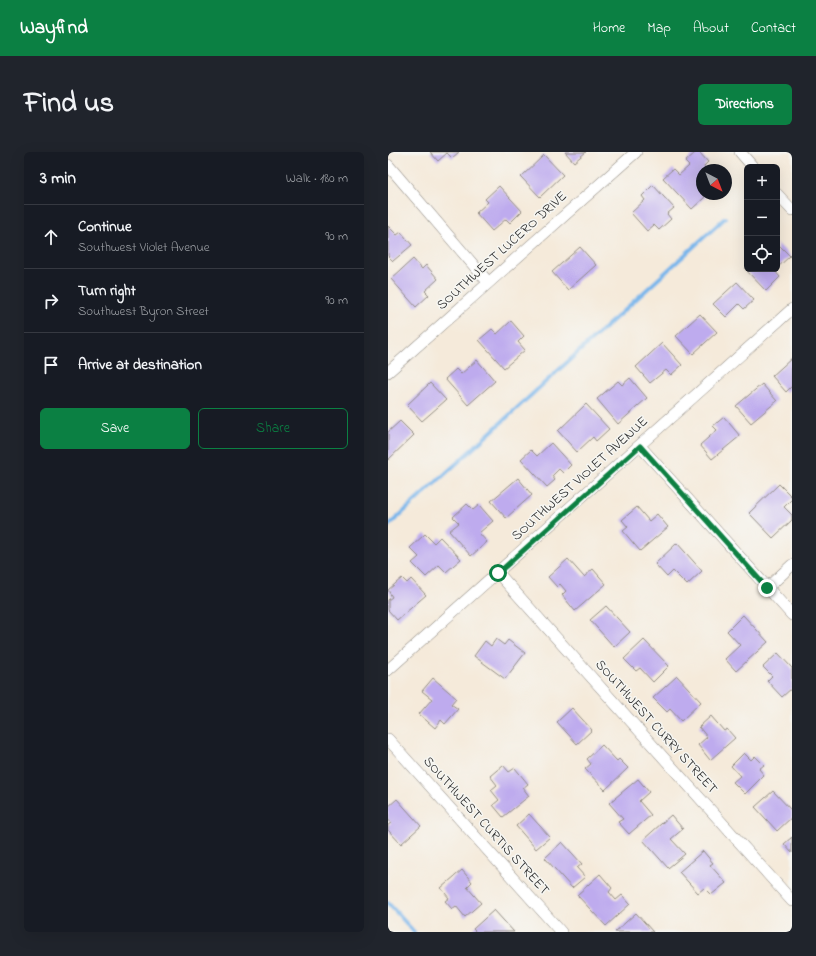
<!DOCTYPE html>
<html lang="en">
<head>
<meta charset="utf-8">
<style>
	body { margin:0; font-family:"Indie Flower",sans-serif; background:#20242c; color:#f1f3f6 }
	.controls { position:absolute; right:12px; top:12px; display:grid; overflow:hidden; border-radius:6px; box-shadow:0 4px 16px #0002 }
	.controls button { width:36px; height:36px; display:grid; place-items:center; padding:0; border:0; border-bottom:1px solid #363941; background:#171b24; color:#f1f3f6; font:20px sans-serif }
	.compass { position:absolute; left:308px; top:12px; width:36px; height:36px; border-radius:50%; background:#171b24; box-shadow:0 4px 16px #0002; rotate:138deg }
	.stop { position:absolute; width:12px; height:12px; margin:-9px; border:3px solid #0b8043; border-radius:50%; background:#fff }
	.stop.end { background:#0b8043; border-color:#fff; box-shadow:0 1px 4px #0008 }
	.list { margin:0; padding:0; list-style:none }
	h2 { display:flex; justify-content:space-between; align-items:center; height:52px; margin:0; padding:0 16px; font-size:17px }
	h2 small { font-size:13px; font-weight:400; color:#9ea1a6 }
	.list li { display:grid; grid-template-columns:26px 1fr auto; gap:12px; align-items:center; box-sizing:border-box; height:64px; padding:0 16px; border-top:1px solid #363941 }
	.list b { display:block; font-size:15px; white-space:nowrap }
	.list p { margin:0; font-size:13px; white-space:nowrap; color:#9ea1a6 }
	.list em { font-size:13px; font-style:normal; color:#9ea1a6 }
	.actions { display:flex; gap:8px; padding:12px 16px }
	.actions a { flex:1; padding:9px 0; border:1px solid #0b8043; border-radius:6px; text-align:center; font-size:14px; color:#0b8043 }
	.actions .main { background:#0b8043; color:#fff }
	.icon { flex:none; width:22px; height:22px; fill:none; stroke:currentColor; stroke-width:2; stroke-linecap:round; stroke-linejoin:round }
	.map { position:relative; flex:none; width:404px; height:780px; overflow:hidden; border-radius:6px }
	header { display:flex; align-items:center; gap:24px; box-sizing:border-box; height:56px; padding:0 20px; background:#0b8043; color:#fff }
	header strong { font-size:19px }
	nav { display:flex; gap:22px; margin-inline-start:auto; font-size:14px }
	.intro { display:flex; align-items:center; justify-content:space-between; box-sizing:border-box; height:96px; padding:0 24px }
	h1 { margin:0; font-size:28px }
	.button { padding:10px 18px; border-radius:6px; background:#0b8043; color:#fff; font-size:14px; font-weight:700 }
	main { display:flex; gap:24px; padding:0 24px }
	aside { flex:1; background:#171b24; border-radius:6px; box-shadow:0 4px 16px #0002 }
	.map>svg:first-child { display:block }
</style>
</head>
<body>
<header>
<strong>Wayfind</strong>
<nav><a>Home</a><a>Map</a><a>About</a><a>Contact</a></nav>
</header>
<div class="intro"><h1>Find us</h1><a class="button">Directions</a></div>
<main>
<aside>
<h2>3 min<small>Walk · 180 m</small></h2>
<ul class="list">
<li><svg class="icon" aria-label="ahead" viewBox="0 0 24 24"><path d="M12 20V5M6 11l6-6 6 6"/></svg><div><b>Continue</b><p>Southwest Violet Avenue</p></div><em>90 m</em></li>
<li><svg class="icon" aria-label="right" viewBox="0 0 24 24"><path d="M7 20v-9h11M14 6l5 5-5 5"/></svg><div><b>Turn right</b><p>Southwest Byron Street</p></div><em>90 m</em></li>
<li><svg class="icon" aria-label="arrive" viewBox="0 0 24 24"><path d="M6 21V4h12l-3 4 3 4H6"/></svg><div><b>Arrive at destination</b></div></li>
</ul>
<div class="actions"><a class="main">Save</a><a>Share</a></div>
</aside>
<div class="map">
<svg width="404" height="780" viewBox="0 0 404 780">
	<rect width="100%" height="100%" fill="#f6f6f2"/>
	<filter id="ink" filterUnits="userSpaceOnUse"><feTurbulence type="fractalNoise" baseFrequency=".025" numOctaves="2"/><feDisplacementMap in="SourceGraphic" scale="8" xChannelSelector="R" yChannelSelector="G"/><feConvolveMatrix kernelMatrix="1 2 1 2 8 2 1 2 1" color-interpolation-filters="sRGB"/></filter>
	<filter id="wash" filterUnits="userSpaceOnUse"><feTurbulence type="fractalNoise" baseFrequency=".012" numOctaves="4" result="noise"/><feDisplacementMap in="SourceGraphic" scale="16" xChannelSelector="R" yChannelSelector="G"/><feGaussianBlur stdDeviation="0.9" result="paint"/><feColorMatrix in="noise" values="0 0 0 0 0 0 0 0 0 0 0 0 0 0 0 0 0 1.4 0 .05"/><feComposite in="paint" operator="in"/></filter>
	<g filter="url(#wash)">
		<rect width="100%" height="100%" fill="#f5eada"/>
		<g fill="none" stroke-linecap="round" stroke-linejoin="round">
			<g stroke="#79b6eb" stroke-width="4">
				<path d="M0,374L337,66"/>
				<path d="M0,751L26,780"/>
			</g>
		</g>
		<g id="blocks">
			<g fill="#beabee">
				<path d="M42,0H71L64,6L59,1L50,9Z"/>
				<path d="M177,0H198L186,10Z"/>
				<path d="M308,0H311L320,10L316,14L319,18H314V34L310,37L317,45L304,57L275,26L285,17L291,23L301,14L297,10Z"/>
				<path d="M156,3L175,23L152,45L133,25Z"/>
				<path d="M265,33L286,56L279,62L283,67L271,78L266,73L259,79L243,61L257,48L254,44Z"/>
				<path d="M111,34L134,59L122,71L118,67L104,79L88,61L100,50L97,47Z"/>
				<path d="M0,74L9,83L13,80L24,93L5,109L0,104Z"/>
				<path d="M389,91L402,104L389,116Z"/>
				<path d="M192,95L208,113L180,138L164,120Z"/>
				<path d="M25,107L34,117L38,113L50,127L37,139L41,143L28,155L3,127Z"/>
				<path d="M359,115V117H388L386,118L392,125L378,139L357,117Z"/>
				<path d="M349,130L366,148L356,157L351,152L338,165L325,152Z"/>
				<path d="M312,162L329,180L305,202L288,184Z"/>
				<path d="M123,169L136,184L130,190L137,198L116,216L91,188L104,177L109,182Z"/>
				<path d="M274,191L294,213L283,223L278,218L262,231L248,215Z"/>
				<path d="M404,206V234L398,240L384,224Z"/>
				<path d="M89,208L107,229L80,253L57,227L68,217L73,222Z"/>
				<path d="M242,226L259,246L230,272L209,247L230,229L234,233Z"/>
				<path d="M42,231L58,248L34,269L19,253Z"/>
				<path d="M374,232L389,249L363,271L348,254Z"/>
				<path d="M198,252L221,277L208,289L205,285L189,300L170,279Z"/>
				<path d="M336,265L352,284L324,307L312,293L329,278L325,274Z"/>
				<path d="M12,269L26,283L0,308V280Z"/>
				<path d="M163,291L183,313L175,321L171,317L164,324L167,328L159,335L133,307L143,298L149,304Z"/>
				<path d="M130,326L144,343L118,366L103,349Z"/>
				<path d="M391,332L404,345V347L396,355L404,363V368L385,386L361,361Z"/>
				<path d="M79,352L85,358L91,353L105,369L91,381L99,390L83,404L61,379L71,371L65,365Z"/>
				<path d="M249,355L261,369L269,362L280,375L252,399L235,379L240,375L234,368Z"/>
				<path d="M37,382L46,391L52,385L73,407L58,420L51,413L38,425L24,411L31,405L22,396Z"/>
				<path d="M289,391L314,419L299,433L285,419L279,425L267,412Z"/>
				<path d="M180,407L196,425L205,417L218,432L187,459L174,443L178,439L172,432L169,435L160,425Z"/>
				<path d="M14,426L19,431L23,427L38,443L9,468L0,458V448L4,445L0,438Z"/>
				<path d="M218,454L242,480L226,495L202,468Z"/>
				<path d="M355,463L380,490L348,519L337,507L352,493L339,479Z"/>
				<path d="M108,487L116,493L120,488L137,501L117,527L86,504L97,489L103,494Z"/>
				<path d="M256,488L281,514L265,530L252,516L248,519L236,507Z"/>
				<path d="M390,501L404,516V536L394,545L379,529L384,524L375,515Z"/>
				<path d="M289,524L313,550L293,569L282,557L279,560L265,546Z"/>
				<path d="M45,526L68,546L63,552L70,557L57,572L53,568L47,576L31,562L44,547L34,539Z"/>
				<path d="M184,556L204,578L189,592L169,570Z"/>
				<path d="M323,564L336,579L339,577L347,586L322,608L310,593L319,585L311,575Z"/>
				<path d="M214,593L229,609L231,607L240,616L217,638L197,617L203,612L199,607Z"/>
				<path d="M356,601L363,608L367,604L376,613L371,617L376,623L357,642L345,630L352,624L343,614Z"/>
				<path d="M115,613L121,620L127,616L140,632L135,636L141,644L115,665L105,653L111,648L103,638L109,633L102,624Z"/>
				<path d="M250,627L261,640L251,649L263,663L241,682L230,670L235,667L221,651Z"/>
				<path d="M385,639L404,659V665L389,679L367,655Z"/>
				<path d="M9,647L33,674L13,692L0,678V673L3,671L0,667V655Z"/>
				<path d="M141,662L162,685L148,697L128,674Z"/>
				<path d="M283,663L295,677L283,687L297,702L280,716L255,688Z"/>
				<path d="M404,685V701L396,692Z"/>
				<path d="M174,690L194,712L189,716L197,725L184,736L157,706Z"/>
				<path d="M315,699L325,711L322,713L338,731L323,743L316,736L310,741L291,720Z"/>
				<path d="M74,718L84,730L79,735L93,751L77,765L68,754L64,757L57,749L61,746L53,736Z"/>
				<path d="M212,722L224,736L221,740L228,748L234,743L242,752L218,774L189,743Z"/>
				<path d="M106,758L126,780H88L85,777Z"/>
				<path d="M248,761L265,780H227Z"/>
			</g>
		</g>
	</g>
	<g filter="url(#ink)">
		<use href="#blocks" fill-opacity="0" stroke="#908a82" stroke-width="1"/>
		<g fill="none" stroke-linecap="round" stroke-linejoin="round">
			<g stroke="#908a82" stroke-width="12">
				<g id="street">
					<path d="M352,0L365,15"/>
					<path d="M0,13L100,130"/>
					<path d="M389,42L404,58"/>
					<path d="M0,220L248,0"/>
					<path d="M252,294L404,463"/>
					<path d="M110,421L404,749"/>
					<path d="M379,436L404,413"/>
					<path d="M0,518L404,157"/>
					<path d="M0,587L173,780"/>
				</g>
			</g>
			<use href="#street" stroke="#fff" stroke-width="11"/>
		</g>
	</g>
	<g fill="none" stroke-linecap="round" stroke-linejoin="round" filter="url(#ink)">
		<path stroke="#0b8043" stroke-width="5" d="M110,421L252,294L379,436"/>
	</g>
	<g text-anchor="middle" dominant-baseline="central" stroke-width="3" stroke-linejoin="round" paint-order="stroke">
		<g font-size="14" fill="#2b2b2b" stroke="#f6f6f2">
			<text transform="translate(114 99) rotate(-42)">SOUTHWEST LUCERO DRIVE</text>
			<text transform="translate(192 327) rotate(-42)">SOUTHWEST VIOLET AVENUE</text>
			<text transform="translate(268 575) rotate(48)">SOUTHWEST CURRY STREET</text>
			<text transform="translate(98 674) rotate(48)">SOUTHWEST CURTIS STREET</text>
		</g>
	</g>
</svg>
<div class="controls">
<button>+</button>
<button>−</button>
<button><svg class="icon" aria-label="locate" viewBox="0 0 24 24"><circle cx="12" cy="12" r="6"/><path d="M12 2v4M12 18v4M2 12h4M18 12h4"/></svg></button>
</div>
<svg class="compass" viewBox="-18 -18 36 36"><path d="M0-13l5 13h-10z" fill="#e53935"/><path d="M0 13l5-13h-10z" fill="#9ea1a6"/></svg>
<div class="stop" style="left:110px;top:421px"></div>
<div class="stop end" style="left:379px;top:436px"></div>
</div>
</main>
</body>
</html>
